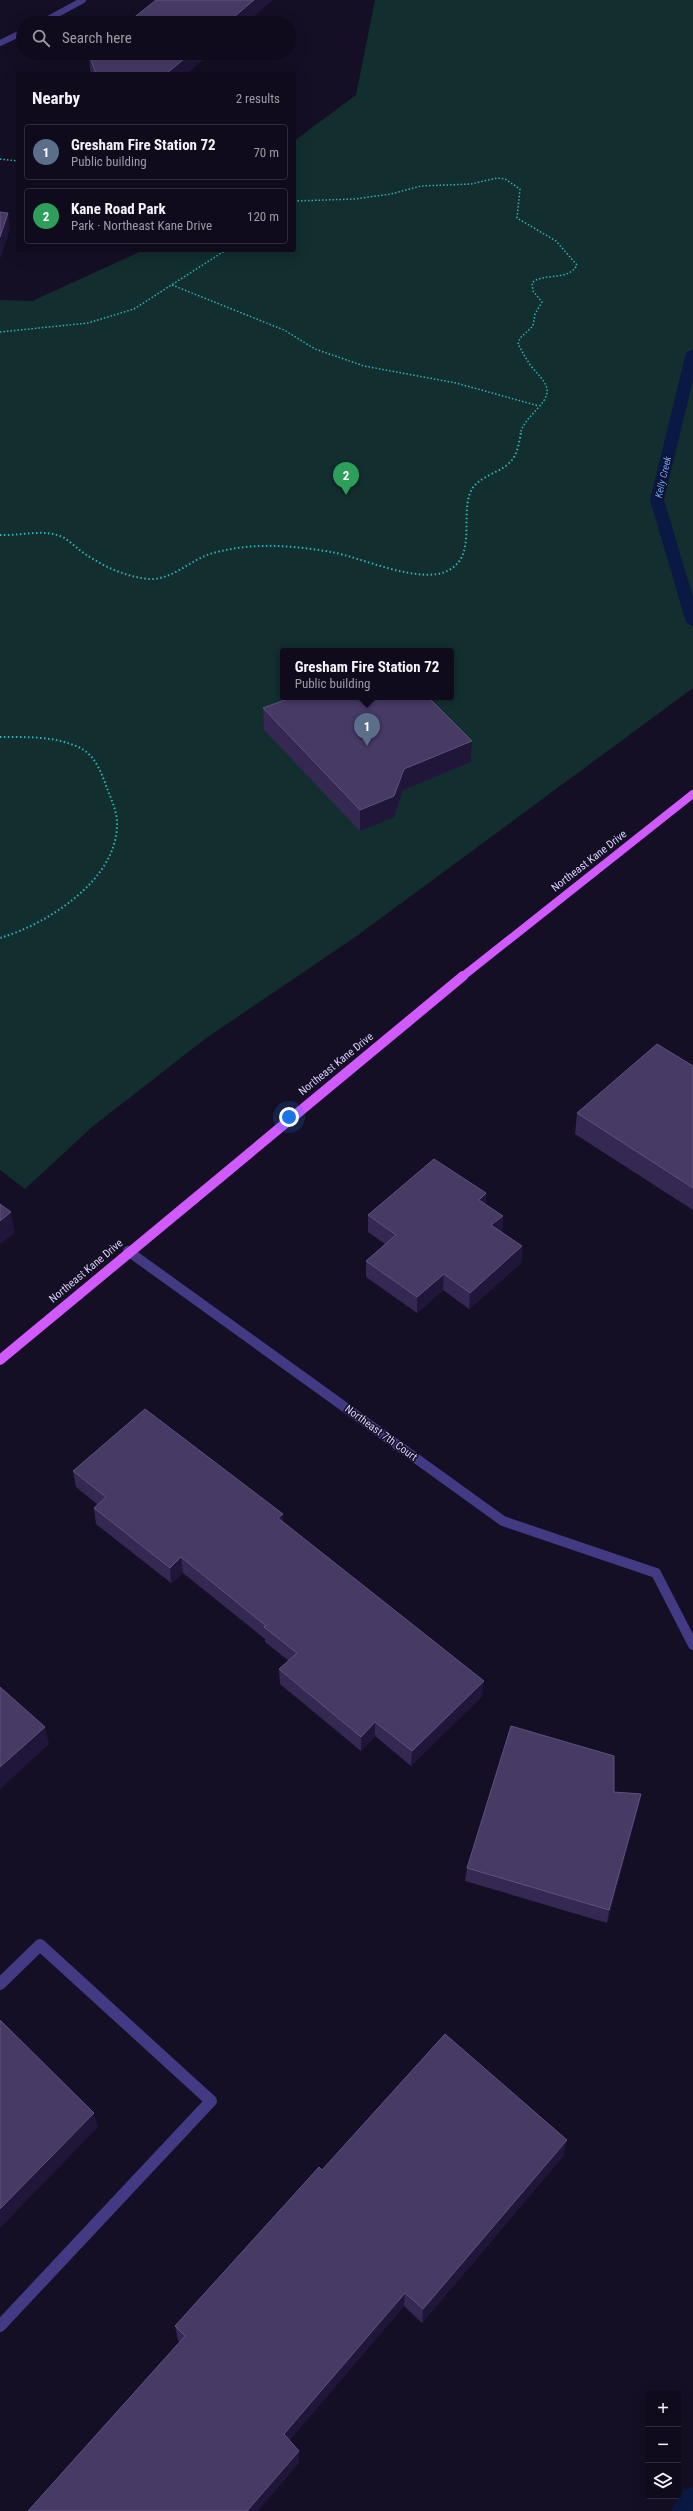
<!DOCTYPE html>
<html lang="en">
<head>
<meta charset="utf-8">
<style>
	body { margin:0; font-family:"Roboto Condensed",sans-serif; background:#1e1929; color:#f1f3f6 }
	.controls { position:absolute; right:12px; bottom:12px; display:grid; overflow:hidden; border-radius:4px; box-shadow:0 4px 16px #0002 }
	.controls button { width:36px; height:36px; display:grid; place-items:center; padding:0; border:0; border-bottom:1px solid #302b3b; background:#100b1c; color:#f1f3f6; font:20px sans-serif }
	.you { position:absolute; left:289px; top:1117px; width:14px; height:14px; margin:-10px; border:3px solid #fff; border-radius:50%; background:#1a73e8; box-shadow:0 0 0 6px #1a73e833 }
	.badge { display:grid; place-items:center; width:26px; height:26px; border-radius:50%; background:#0b8043; color:#fff; font-size:13px; font-weight:700 }
	.pin { position:absolute; translate:-50% -33px; filter:drop-shadow(0 1px 2px #0008) }
	.pin::after { content:''; position:absolute; top:21px; width:14px; height:12px; background:inherit; clip-path:polygon(0 0,100% 0,50% 100%) }
	.popup { position:absolute; left:280px; top:648px; width:174px; height:52px; box-sizing:border-box; display:grid; place-content:center; border-radius:4px; background:#100b1c; filter:drop-shadow(0 1px 3px #0005); font-size:13px; white-space:nowrap; color:#9c9ba3 }
	.popup b { font-size:15px; color:#f1f3f6 }
	.popup::after { content:''; position:absolute; left:50%; top:100%; margin-left:-8px; border:8px solid transparent; border-top-color:#100b1c }
	.list { margin:0; padding:0; list-style:none }
	h2 { display:flex; justify-content:space-between; align-items:center; height:52px; margin:0; padding:0 16px; font-size:17px }
	h2 small { font-size:13px; font-weight:400; color:#9c9ba3 }
	.list li { display:grid; grid-template-columns:26px 1fr auto; gap:12px; align-items:center; box-sizing:border-box; height:56px; margin:0 8px 8px; padding:0 8px; border:1px solid #302b3b; border-radius:4px }
	.list b { display:block; font-size:15px; white-space:nowrap }
	.list p { margin:0; font-size:13px; white-space:nowrap; color:#9c9ba3 }
	.list em { font-size:13px; font-style:normal; color:#9c9ba3 }
	.icon { flex:none; width:22px; height:22px; fill:none; stroke:currentColor; stroke-width:2; stroke-linecap:round; stroke-linejoin:round }
	.map { position:relative; flex:none; width:693px; height:2511px; overflow:hidden }
	.search { position:absolute; background:#100b1c; box-shadow:0 4px 16px #0002; left:16px; top:16px; width:280px; height:44px; display:flex; align-items:center; gap:10px; box-sizing:border-box; padding:0 14px; border-radius:22px; color:#9c9ba3; font-size:15px }
	.panel { position:absolute; background:#100b1c; box-shadow:0 4px 16px #0002; left:16px; top:72px; width:280px; height:180px; border-radius:4px }
	.map>svg:first-child { display:block }
</style>
</head>
<body>
<div class="map">
<svg width="693" height="2511" viewBox="0 0 693 2511">
	<rect width="100%" height="100%" fill="#150f25"/>
	<path fill="#122e2f" fill-rule="evenodd" d="M375,0H693V688L358,935L205,1039L92,1127L25,1189L0,1170V300L32,301L144,250H294V141L356,95ZM283,651H451V697H283Z"/>
	<g fill="none" stroke-linecap="round" stroke-linejoin="round">
		<g fill="#0a1943" fill-rule="evenodd">
			<path d="M693,349V380L664,500L693,597V627L686,622L650,500L686,353Z"/>
			<path d="M693,2487V2511H671L683,2490Z"/>
		</g>
		<g stroke="#2fb3b7" stroke-width="1.5" stroke-dasharray="1.5 2" stroke-linecap="butt">
			<path d="M0,159L18,161"/>
			<path d="M294,201L355,199L391,194L421,186L471,184L497,178L505,179L520,189L517,218L556,241L577,265C568,282 543,272 532,283L533,291L542,302L535,314L533,326L520,338L518,344C522,351 526,359 531,366C544,382 556,389 538,408C531,416 523,423 520,434"/>
			<path d="M172,285L284,330L315,349L364,366L456,383L539,406"/>
			<path d="M0,332L88,323L134,309L226,250"/>
		</g>
		<g stroke="#2fb3b7" stroke-width="2" stroke-dasharray="1.5 2.5" stroke-linecap="butt">
			<path d="M0,535C19,536 42,529 60,536C68,539 74,546 81,551C100,565 125,577 149,579C172,580 189,561 210,554C249,542 291,545 331,552C361,557 421,586 449,570C476,556 461,517 470,493C477,475 501,474 512,460C518,452 519,442 521,433"/>
			<path d="M0,737C25,737 55,736 78,747C95,754 101,772 107,788C111,799 117,811 117,823C118,880 47,924 0,938"/>
		</g>
		<path stroke="#433a84" stroke-width="10" d="M656,1573L693,1645"/>
		<path stroke="#433a84" stroke-width="12" d="M0,1984L40,1945L211,2101L0,2326"/>
		<g stroke="#433a84" stroke-width="6">
			<path d="M41,23L83,0"/>
			<path d="M0,43L23,32"/>
		</g>
		<path stroke="#433a84" stroke-width="10" d="M128,1251L503,1521L656,1573"/>
		<path stroke="#d15aff" stroke-width="8" d="M462,977L693,794"/>
		<path stroke="#d15aff" stroke-width="10" d="M0,1360L463,976"/>
	</g>
	<g fill="#352853">
		<path d="M89,53H210L186,74H91L90,70L89,54Z"/>
		<path d="M429,698L472,741L471,762L403,790L394,817L360,831L264,730L263,708Z"/>
		<path d="M693,1066V1210L575,1134L577,1113Z"/>
		<path d="M486,1193L485,1204L503,1216L502,1233L522,1246L521,1263L469,1309L443,1290L417,1313L366,1277V1261L385,1244L368,1232V1215Z"/>
		<path d="M73,1471L283,1522L482,1696L411,1766L375,1736L361,1751L280,1684L279,1669L289,1661L265,1642V1639L183,1573L171,1583L96,1524L94,1508L98,1505L76,1487Z"/>
		<path d="M614,1792L641,1794L638,1808L607,1923L465,1881L467,1868Z"/>
		<path d="M564,2155L422,2323L404,2306L289,2440L299,2451V2463L178,2340L175,2326L322,2170Z"/>
	</g>
	<g fill="#201639">
		<path d="M254,0H273L246,23H227Z"/>
		<path d="M191,53H210L186,74H166Z"/>
		<path d="M8,213L10,229L0,259V237Z"/>
		<path d="M472,741L471,762L403,790L394,817L360,831V810L404,769Z"/>
		<path d="M486,1193L485,1210L479,1200Z"/>
		<path d="M11,1212L15,1233L0,1244V1221Z"/>
		<path d="M503,1216L502,1233L489,1242L491,1225Z"/>
		<path d="M522,1246L521,1263L469,1309L470,1293Z"/>
		<path d="M444,1274L443,1290L417,1313V1297Z"/>
		<path d="M283,1514L284,1529L278,1518Z"/>
		<path d="M181,1557L183,1573L171,1583L170,1568Z"/>
		<path d="M484,1681L482,1696L411,1766L412,1751Z"/>
		<path d="M375,1722V1736L361,1751V1737Z"/>
		<path d="M45,1727L49,1744L0,1789V1767Z"/>
		<path d="M641,1794L638,1808L607,1923L609,1910Z"/>
		<path d="M94,2113L98,2127L0,2228V2209Z"/>
		<path d="M567,2140L564,2155L422,2323L423,2309Z"/>
		<path d="M405,2293L404,2306L285,2446L284,2434Z"/>
		<path d="M299,2451V2463L258,2511H247Z"/>
	</g>
	<g fill="#473a65" stroke="#5e527e">
		<path d="M156,0H254L227,23H127Z"/>
		<path d="M89,53H191L166,74H96L89,54Z"/>
		<path d="M0,212L8,213L0,237Z"/>
		<path d="M293,697H428L472,741L404,769L394,796L360,810L263,708Z"/>
		<path d="M657,1044L693,1066V1188L577,1113Z"/>
		<path d="M434,1159L486,1193L479,1200L503,1216L491,1225L522,1246L470,1293L444,1274L417,1297L366,1261L396,1235L368,1215Z"/>
		<path d="M0,1204L11,1212L0,1221Z"/>
		<path d="M145,1409L283,1514L278,1518L484,1681L412,1751L375,1722L361,1737L279,1669L297,1653L264,1627L266,1626L181,1557L170,1568L94,1508L106,1497L73,1471Z"/>
		<path d="M0,1687L45,1727L0,1767Z"/>
		<path d="M511,1726L614,1756V1792L641,1794L609,1910L467,1868Z"/>
		<path d="M0,2020L94,2113L0,2209Z"/>
		<path d="M445,2034L567,2140L423,2309L405,2293L284,2434L299,2451L247,2511H28L185,2336L175,2326L319,2167L322,2170Z"/>
	</g>
	<g text-anchor="middle" dominant-baseline="central" stroke-width="3" stroke-linejoin="round" paint-order="stroke">
		<g font-size="10" font-style="italic" fill="#61a7ff" stroke="#150f25">
			<text transform="translate(663 477) rotate(-77)">Kelly Creek</text>
		</g>
		<g font-size="11" fill="#dcd3ff" stroke="#150f25">
			<text transform="translate(589 861) rotate(-38)">Northeast Kane Drive</text>
			<text transform="translate(336 1064) rotate(-39)">Northeast Kane Drive</text>
			<text transform="translate(86 1271) rotate(-40)">Northeast Kane Drive</text>
			<text transform="translate(381 1433) rotate(36)">Northeast 7th Court</text>
		</g>
	</g>
</svg>
<div class="controls">
<button>+</button>
<button>−</button>
<button><svg class="icon" aria-label="layers" viewBox="0 0 24 24"><path d="M12 4l9 5-9 5-9-5zM3 14l9 5 9-5"/></svg></button>
</div>
<div class="you"></div>
<div class="pin badge" style="left:367px;top:746px;background:#5c6f8a">1</div>
<div class="popup"><b>Gresham Fire Station 72</b>Public building</div>
<div class="pin badge" style="left:346px;top:495px;background:#2e9e5b">2</div>
<div class="search"><svg class="icon" aria-label="search" viewBox="0 0 24 24"><circle cx="10" cy="10" r="6"/><path d="M15 15l6 6"/></svg>Search here</div>
<section class="panel">
<h2>Nearby<small>2 results</small></h2>
<ul class="list">
<li><span class="badge" style="background:#5c6f8a">1</span><div><b>Gresham Fire Station 72</b><p>Public building</p></div><em>70 m</em></li>
<li><span class="badge" style="background:#2e9e5b">2</span><div><b>Kane Road Park</b><p>Park · Northeast Kane Drive</p></div><em>120 m</em></li>
</ul>
</section>
</div>
</body>
</html>
